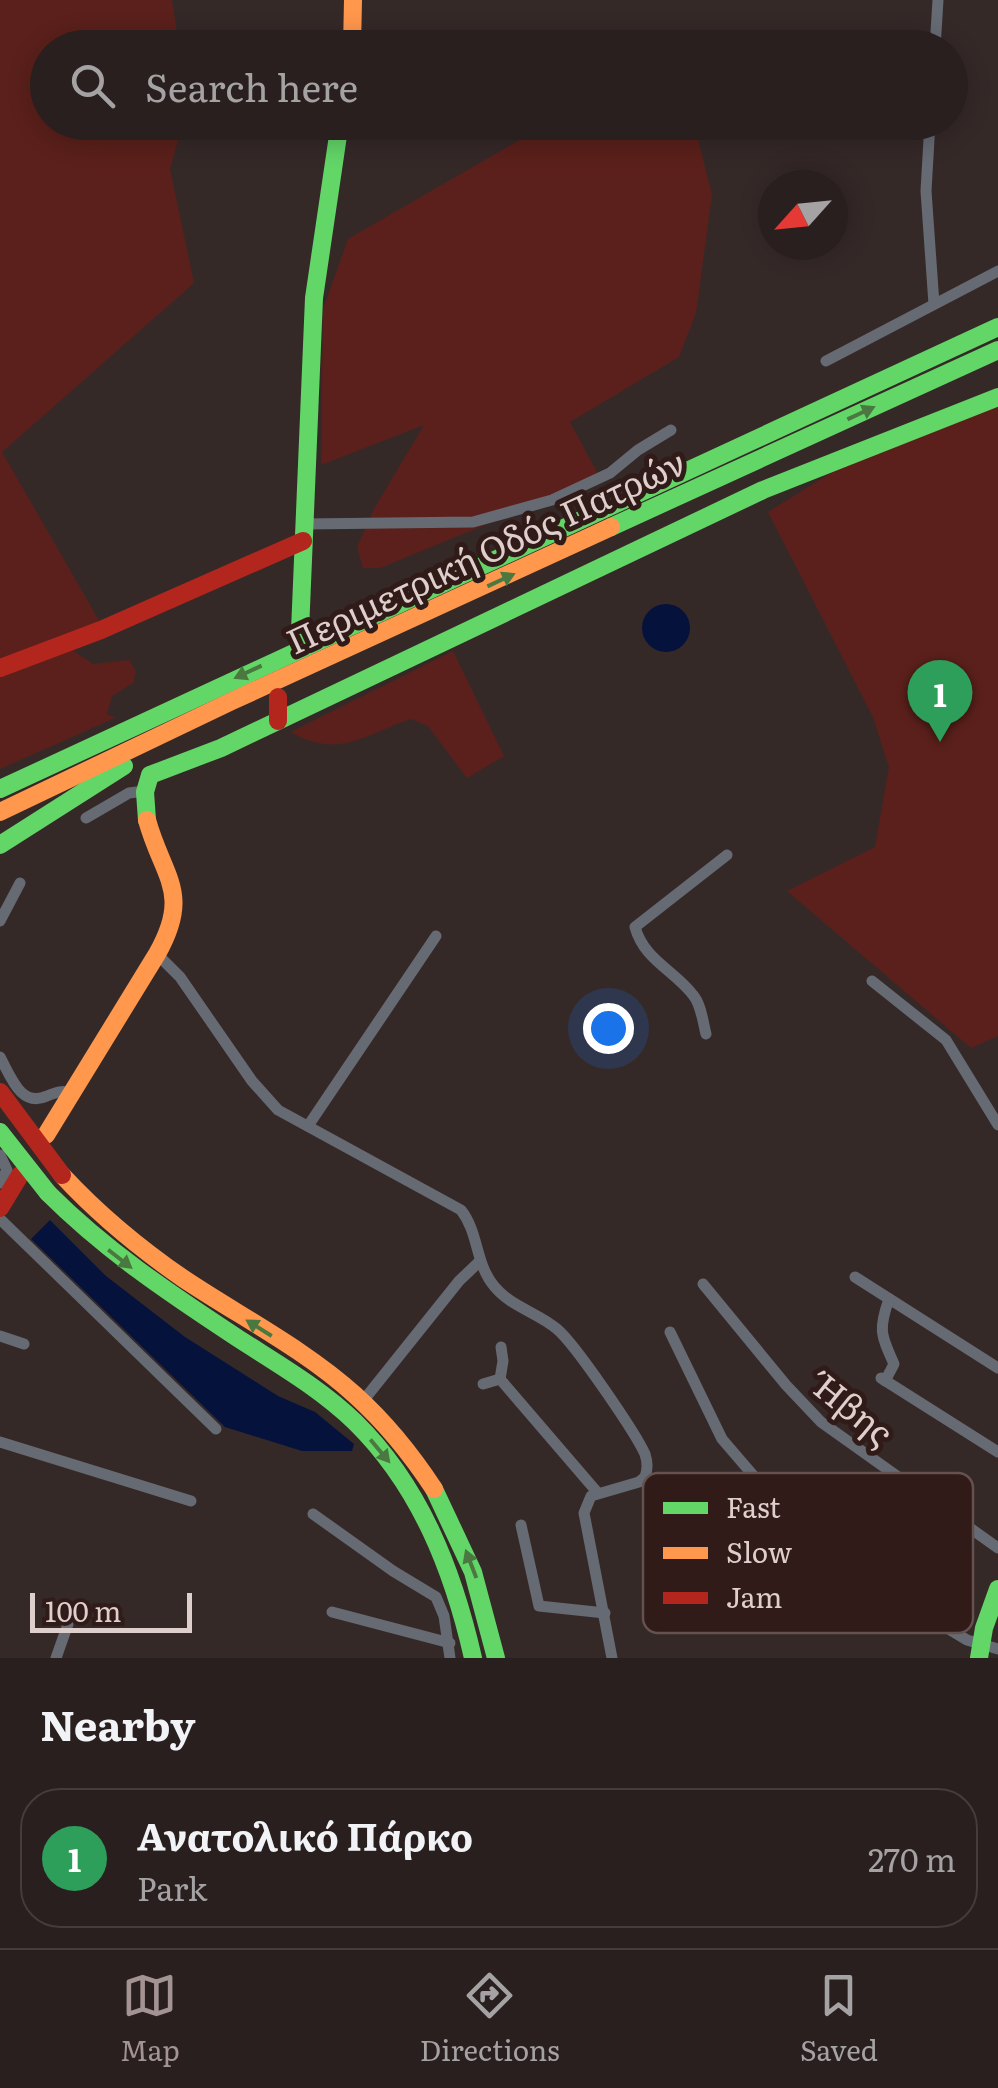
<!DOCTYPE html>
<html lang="en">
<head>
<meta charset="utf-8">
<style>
	body { margin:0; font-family:Literata,serif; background:#342c2b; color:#f1f3f6 }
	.compass { position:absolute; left:758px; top:170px; width:90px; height:90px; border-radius:50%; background:#281f1e; box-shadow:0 5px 25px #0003; rotate:243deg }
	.scale { position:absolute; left:30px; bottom:25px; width:162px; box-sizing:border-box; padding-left:10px; border:5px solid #dececc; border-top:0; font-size:28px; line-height:35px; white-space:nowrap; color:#dececc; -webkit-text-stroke:8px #311b18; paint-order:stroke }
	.you { position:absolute; left:608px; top:1028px; width:35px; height:35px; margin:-25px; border:8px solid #fff; border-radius:50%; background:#1a73e8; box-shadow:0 0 0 15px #1a73e833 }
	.badge { display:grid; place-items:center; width:65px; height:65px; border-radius:50%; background:#a39493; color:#fff; font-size:32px; font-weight:700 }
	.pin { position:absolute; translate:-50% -82px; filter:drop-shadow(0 2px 5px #0008) }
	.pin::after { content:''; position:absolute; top:52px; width:35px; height:30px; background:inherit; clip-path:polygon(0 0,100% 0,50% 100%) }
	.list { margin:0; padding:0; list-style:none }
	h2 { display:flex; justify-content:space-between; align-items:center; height:130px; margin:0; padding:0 40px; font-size:42px }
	h2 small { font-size:32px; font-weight:400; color:#a5a2a4 }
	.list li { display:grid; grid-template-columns:65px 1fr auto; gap:30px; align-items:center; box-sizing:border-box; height:140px; margin:0 20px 20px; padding:0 20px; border:2px solid #443d3c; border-radius:40px }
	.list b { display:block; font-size:38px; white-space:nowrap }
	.list p { margin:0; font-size:32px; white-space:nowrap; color:#a5a2a4 }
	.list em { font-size:32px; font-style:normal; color:#a5a2a4 }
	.icon { flex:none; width:55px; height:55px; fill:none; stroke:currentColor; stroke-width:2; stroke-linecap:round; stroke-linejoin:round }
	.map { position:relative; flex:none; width:998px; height:1658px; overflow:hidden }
	.search { position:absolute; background:#281f1e; box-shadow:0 5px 25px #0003; left:30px; right:30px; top:30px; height:110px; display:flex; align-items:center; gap:25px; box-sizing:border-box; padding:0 35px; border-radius:55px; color:#a5a2a4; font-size:38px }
	.sheet { height:290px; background:#281f1e }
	nav { display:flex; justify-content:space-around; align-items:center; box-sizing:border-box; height:140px; border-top:2px solid #443d3c; background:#281f1e; font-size:28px; color:#a5a2a4 }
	nav a { display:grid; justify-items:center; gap:5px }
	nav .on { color:#a39493 }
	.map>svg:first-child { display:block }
</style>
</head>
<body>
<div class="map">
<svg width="998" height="1658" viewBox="0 0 998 1658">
	<rect width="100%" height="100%" fill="#352928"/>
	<g fill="#5b201b">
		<path d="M0,0H172L179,47L48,48V122L183,123L170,169L194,283L2,452L101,624L67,637L75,652L93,664L129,660L136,672L133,683L112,696L107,714L115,718L0,769Z"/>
		<path d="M549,123H694L712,195L696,313L679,357L570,422L600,478L380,568H363L357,547L374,509L424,425L321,465L323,309L348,239Z"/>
		<path d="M998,402V1036L971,1048L787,891L875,847L889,767L873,717L768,512L855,458Z"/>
		<path d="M453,651L504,756L467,778L428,726L411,719C366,734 338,760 291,732Z"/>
	</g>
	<g fill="#05123c">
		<circle cx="666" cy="628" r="24"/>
		<path d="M50,1220L106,1276L185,1337L278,1396L315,1412L354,1444L352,1451H302L225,1427L31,1239Z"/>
	</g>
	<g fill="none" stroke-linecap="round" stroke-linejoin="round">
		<g stroke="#666a73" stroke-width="11">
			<path d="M935,48L938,0"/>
			<path d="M930,122L926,191L934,304"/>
			<path d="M826,361L998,271"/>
			<path d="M304,524L473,522L552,500L610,473L638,450L671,430"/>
			<path d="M86,818L129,793L145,791"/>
			<path d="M0,921L20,883"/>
			<path d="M157,954L180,977L252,1081L278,1110L461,1210C479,1233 475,1263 494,1286C511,1307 537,1312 557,1329C575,1344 635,1432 645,1454C648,1463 648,1469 645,1477L639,1482L591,1496L584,1513L612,1658"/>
			<path d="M872,981L946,1040L998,1125"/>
			<path d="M706,1034C703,1022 701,1004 693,995C674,970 644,960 635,927L727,855"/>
			<path d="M0,1057C11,1077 21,1108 47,1096C57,1092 62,1090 72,1093"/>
			<path d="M308,1126L436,936"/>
			<path d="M0,1155L7,1170L0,1183"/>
			<path d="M0,1219L216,1429"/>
			<path d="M855,1277L998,1368"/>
			<path d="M703,1284L786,1385L821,1422L998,1548"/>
			<path d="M670,1332L722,1439L802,1532L837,1561L967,1640L998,1649"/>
			<path d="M0,1336L24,1344"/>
			<path d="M881,1378L998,1452"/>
			<path d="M500,1379L597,1492"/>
			<path d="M500,1379L503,1361L501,1347"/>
			<path d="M885,1381L894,1364C881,1335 878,1330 889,1299"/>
			<path d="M483,1384L500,1379"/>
			<path d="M363,1401L459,1281L480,1261"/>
			<path d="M0,1442L191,1501"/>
			<path d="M313,1514L393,1571L436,1597L444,1616L450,1658"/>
			<path d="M521,1525L539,1606L605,1613"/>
			<path d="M332,1612L450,1643"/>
			<path d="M56,1658L68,1624"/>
		</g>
		<g stroke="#63d668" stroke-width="18">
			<path d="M611,527L998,350"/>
			<path d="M300,631L314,298L340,122"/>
			<path d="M0,789L998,327"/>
			<path d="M147,820L145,792L150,775L221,748L763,490L998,397"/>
			<path d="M0,845L124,766"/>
			<path d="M48,1193C105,1250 169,1293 236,1337C276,1363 320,1388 355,1422C420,1486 453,1570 473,1658"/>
			<path d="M434,1489L473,1572L496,1658"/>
			<path d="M979,1658L984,1628L998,1589"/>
		</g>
		<g stroke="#ff974d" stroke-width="18">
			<path d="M352,48L353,0"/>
			<path d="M0,812L232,701L611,527"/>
			<path d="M46,1135L157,954C192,892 163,878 147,820"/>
			<path d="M62,1175C99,1215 139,1248 184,1279C241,1317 304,1349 355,1395C386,1423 411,1454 434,1489"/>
		</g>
		<g stroke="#b3261e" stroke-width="18">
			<path d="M0,668L101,630L303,541"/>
			<path d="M278,697V721"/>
			<path d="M0,1208L20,1175"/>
		</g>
		<path stroke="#63d668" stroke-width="18" d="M0,1132L48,1193"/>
		<path stroke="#b3261e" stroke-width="18" d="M0,1092L62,1175"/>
	</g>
	<defs><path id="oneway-solid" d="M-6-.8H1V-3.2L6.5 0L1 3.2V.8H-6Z" transform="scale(2.5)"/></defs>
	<g fill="#4a7840">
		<use href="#oneway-solid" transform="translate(861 413) rotate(-25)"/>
		<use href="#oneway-solid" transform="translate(501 580) rotate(-25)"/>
		<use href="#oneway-solid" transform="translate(248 672) rotate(155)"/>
		<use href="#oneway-solid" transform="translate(120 1259) rotate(38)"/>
		<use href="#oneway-solid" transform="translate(259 1328) rotate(-148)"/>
		<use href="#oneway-solid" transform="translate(380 1451) rotate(50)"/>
		<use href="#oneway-solid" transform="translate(471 1564) rotate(-111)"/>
	</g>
	<g text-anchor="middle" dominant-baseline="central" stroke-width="10" stroke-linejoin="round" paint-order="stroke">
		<g font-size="35" fill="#dececc" stroke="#311b18">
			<text transform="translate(485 550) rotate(-25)">Περιμετρική Οδός Πατρών</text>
			<text transform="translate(855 1408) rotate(39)">Ήβης</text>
		</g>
	</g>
	<rect x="643" y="1473" width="330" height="160" rx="15" fill="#311b18" stroke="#65514e" stroke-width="2.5"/>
	<rect x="663" y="1502" width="45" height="12" fill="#63d668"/>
	<rect x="663" y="1547" width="45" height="12" fill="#ff974d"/>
	<rect x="663" y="1592" width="45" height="12" fill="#b3261e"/>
	<g font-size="28" fill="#dececc">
		<text x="726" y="1518">Fast</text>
		<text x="726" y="1563">Slow</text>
		<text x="726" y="1608">Jam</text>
	</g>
</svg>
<svg class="compass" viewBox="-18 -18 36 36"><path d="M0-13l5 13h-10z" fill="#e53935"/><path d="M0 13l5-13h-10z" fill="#a5a2a4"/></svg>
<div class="scale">100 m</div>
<div class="you"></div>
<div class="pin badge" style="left:940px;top:742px;background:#2e9e5b">1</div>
<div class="search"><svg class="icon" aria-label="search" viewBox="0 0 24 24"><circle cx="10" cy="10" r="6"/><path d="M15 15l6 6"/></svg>Search here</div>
</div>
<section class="sheet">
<h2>Nearby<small></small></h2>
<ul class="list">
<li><span class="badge" style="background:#2e9e5b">1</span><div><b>Ανατολικό Πάρκο</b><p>Park</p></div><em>270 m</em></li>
</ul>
</section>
<nav>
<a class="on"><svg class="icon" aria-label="map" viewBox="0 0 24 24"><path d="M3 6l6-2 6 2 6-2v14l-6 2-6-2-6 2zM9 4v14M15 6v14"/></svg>Map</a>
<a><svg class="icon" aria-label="directions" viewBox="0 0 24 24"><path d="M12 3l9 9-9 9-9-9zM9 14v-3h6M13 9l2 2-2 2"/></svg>Directions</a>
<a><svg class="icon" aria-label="saved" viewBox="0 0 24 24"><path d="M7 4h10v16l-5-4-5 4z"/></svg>Saved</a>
</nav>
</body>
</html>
